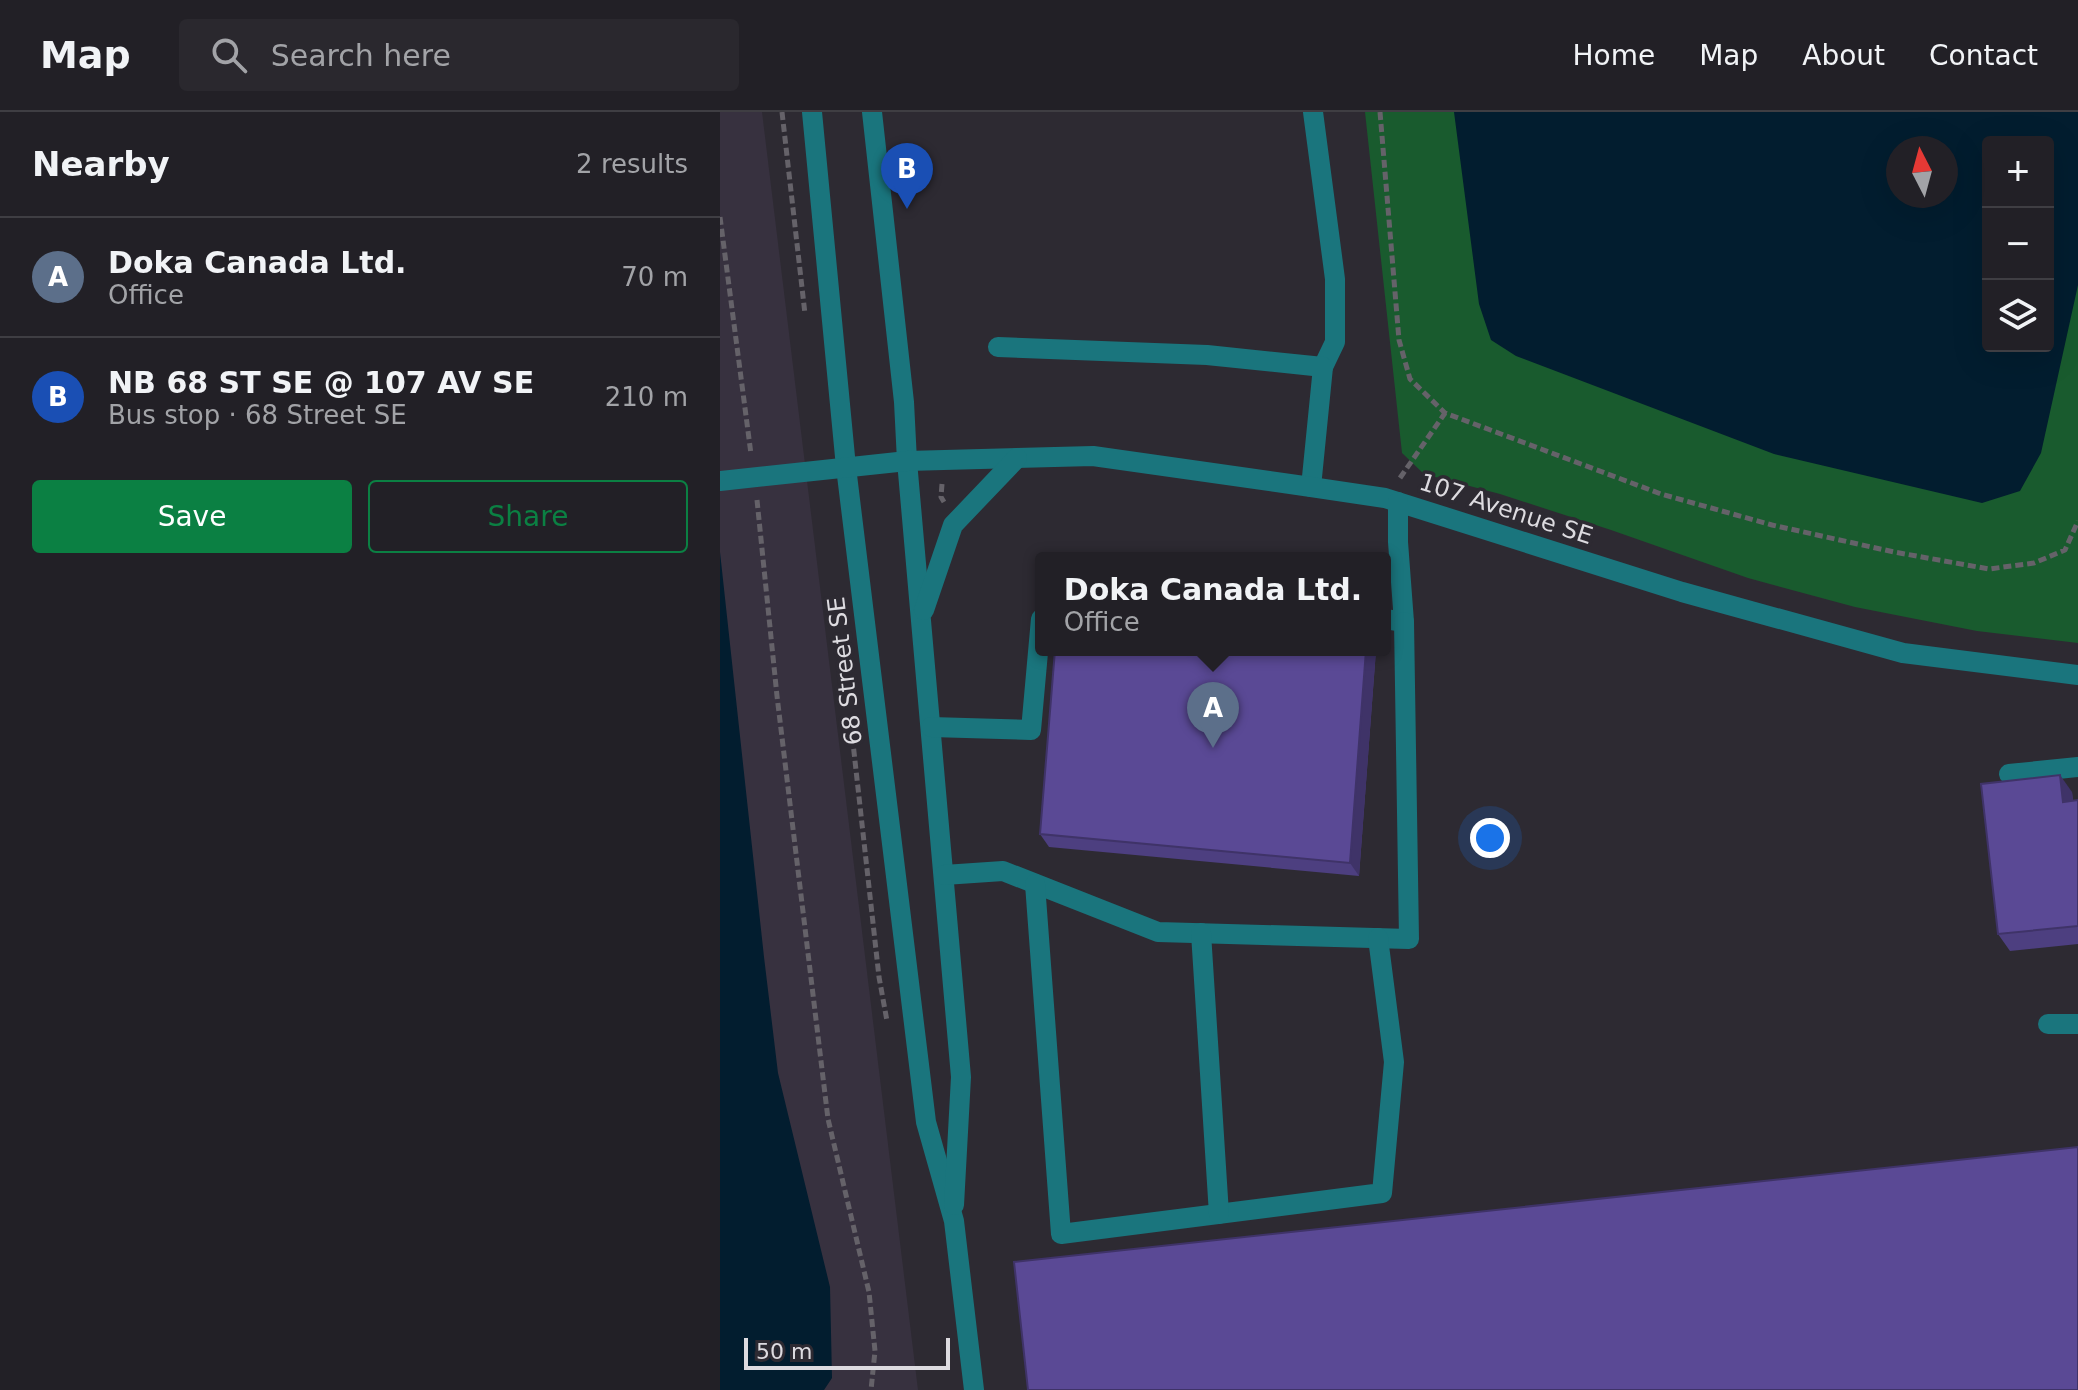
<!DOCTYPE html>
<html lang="en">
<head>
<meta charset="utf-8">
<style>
	body { margin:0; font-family:"DejaVu Sans",sans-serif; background:#2a282e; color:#f1f3f6 }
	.controls { position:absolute; right:24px; top:24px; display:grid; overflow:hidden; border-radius:8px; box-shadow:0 8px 32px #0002 }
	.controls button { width:72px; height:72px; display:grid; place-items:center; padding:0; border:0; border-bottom:2px solid #3f3e43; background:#222026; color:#f1f3f6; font:40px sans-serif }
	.compass { position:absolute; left:1166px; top:24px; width:72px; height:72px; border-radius:50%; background:#222026; box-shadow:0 8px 32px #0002; rotate:354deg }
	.scale { position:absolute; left:24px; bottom:20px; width:206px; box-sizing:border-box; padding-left:8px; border:4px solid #dddbe0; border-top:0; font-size:22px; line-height:28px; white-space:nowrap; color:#dddbe0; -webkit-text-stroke:6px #2d2a32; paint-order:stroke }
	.you { position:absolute; left:770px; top:726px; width:28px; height:28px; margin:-20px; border:6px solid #fff; border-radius:50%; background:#1a73e8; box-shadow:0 0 0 12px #1a73e833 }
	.badge { display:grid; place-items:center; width:52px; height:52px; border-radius:50%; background:#0b8043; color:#fff; font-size:26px; font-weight:700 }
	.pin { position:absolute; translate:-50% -66px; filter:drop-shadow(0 2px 4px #0008) }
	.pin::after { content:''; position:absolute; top:42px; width:28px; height:24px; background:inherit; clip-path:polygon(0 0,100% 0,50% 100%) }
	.popup { position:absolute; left:315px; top:440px; width:356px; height:104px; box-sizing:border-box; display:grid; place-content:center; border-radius:8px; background:#222026; filter:drop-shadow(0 2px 6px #0005); font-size:26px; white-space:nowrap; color:#a2a3a7 }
	.popup b { font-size:30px; color:#f1f3f6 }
	.popup::after { content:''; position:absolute; left:50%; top:100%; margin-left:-16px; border:16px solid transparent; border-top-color:#222026 }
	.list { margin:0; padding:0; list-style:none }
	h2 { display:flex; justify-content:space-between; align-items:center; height:104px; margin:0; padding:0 32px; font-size:34px }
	h2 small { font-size:26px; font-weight:400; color:#a2a3a7 }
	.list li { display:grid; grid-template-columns:52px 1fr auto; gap:24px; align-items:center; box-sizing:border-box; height:120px; padding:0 32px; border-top:2px solid #3f3e43 }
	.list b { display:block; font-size:30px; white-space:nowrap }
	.list p { margin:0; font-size:26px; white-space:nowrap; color:#a2a3a7 }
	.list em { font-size:26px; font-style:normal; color:#a2a3a7 }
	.actions { display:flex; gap:16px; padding:24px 32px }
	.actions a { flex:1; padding:18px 0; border:2px solid #0b8043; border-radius:8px; text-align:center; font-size:28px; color:#0b8043 }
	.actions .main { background:#0b8043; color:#fff }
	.icon { flex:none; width:44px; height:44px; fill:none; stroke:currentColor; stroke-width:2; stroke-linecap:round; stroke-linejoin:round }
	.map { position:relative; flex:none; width:1358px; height:1278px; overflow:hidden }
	header { display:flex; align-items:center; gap:48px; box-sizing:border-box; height:112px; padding:0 40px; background:#222026; border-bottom:2px solid #3f3e43 }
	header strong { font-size:38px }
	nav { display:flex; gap:44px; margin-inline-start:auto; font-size:28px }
	.search { width:560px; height:72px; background:#2a282e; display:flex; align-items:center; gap:20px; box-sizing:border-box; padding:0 28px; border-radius:8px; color:#a2a3a7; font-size:30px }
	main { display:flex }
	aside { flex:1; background:#222026 }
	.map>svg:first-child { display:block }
</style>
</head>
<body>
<header>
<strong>Map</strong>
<div class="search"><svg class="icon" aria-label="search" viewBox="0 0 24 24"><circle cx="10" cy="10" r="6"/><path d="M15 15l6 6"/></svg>Search here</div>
<nav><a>Home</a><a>Map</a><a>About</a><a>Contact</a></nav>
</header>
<main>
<aside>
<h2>Nearby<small>2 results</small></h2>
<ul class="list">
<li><span class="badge" style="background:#5c6f8a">A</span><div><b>Doka Canada Ltd.</b><p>Office</p></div><em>70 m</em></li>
<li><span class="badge" style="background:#1a4fb4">B</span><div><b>NB 68 ST SE @ 107 AV SE</b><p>Bus stop · 68 Street SE</p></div><em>210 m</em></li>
</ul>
<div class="actions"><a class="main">Save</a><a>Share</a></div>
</aside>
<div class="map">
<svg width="1358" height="1278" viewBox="0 0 1358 1278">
	<rect width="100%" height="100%" fill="#2d2a32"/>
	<path fill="#37313f" d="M0,0H42L198,1278H0Z"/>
	<path fill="#195b2e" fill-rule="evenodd" d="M645,0H1358V531L1257,519L1135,495L1028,466L891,418L780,382L704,362L682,341ZM1268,30H1328V234H1268ZM1178,36H1226V84H1178Z"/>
	<g fill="#021d2f" fill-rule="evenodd">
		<path d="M734,0H1358V173L1321,341L1300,379L1262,391L1054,342L796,244L771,228L759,192ZM1268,30H1328V234H1268ZM1178,36H1226V84H1178Z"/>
		<path d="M0,440L44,845L58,961L110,1175L112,1266L104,1278H0Z"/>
	</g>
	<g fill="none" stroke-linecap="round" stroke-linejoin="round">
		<g stroke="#656269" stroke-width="5" stroke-dasharray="8 4" stroke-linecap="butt">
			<path d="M62,0L85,202"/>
			<path d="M660,0L679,228L690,267L725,301L941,382L1052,413L1174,440L1269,457L1314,451L1345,438L1358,409"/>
			<path d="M0,105L31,342"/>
			<path d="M680,366L725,301"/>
			<path d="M222,372L221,385L224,390"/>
			<path d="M37,388L57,584L108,1007L149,1180L155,1239L151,1278"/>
			<path d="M131,613L159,865L167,909"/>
		</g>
		<g stroke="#1a757d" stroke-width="20">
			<path d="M92,0L126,355L206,1010L234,1109L254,1278"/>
			<path d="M152,0L184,290L187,349L241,965L234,1093"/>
			<path d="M593,0L615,167V230L603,255"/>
			<path d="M278,235L487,243L603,255L591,375"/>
			<path d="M0,369L187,349L373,344L591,375L665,386L962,480L1183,541L1358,563"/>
			<path d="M204,498L233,413L297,346"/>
			<path d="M665,507L684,510L678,430V390"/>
			<path d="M211,615L311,618L321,507"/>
			<path d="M1289,662L1358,655"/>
			<path d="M224,763L283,759L438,820L689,827L684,510"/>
			<path d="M315,772L341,1122L662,1081L674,950L658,826"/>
			<path d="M481,821L499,1102"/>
			<path d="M1328,912H1358"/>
		</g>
	</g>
	<g fill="#4d3f80">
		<path d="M335,538H656L639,764L329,735L320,722Z"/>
		<path d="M1352,680L1353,689L1358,688V832L1290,839L1278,822Z"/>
	</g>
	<g fill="#3f3368">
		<path d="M646,538H656L639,764L630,751Z"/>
		<path d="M1340,663L1352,680L1355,707L1343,690Z"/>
	</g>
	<g fill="#5a4995" stroke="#3f3368" stroke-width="2">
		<path d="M335,538H646L630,751L320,722Z"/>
		<path d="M1340,663L1343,690L1358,688V814L1278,822L1261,672Z"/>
		<path d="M1358,1035V1278H308L294,1150Z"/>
	</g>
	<g text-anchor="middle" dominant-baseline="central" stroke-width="7" stroke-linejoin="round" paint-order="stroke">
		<g font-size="24" fill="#dddbe0" stroke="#2d2a32">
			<text transform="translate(786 397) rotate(18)">107 Avenue SE</text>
			<text transform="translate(125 559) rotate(-97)">68 Street SE</text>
		</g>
	</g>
</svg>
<div class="controls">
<button>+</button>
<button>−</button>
<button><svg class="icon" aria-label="layers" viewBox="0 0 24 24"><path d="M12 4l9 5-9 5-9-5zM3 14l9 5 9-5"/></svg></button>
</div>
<svg class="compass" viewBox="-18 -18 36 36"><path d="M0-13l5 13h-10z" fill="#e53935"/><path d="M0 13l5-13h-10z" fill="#a2a3a7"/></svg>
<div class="scale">50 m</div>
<div class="you"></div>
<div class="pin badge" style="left:493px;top:636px;background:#5c6f8a">A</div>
<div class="popup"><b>Doka Canada Ltd.</b>Office</div>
<div class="pin badge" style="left:187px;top:97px;background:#1a4fb4">B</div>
</div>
</main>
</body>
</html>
